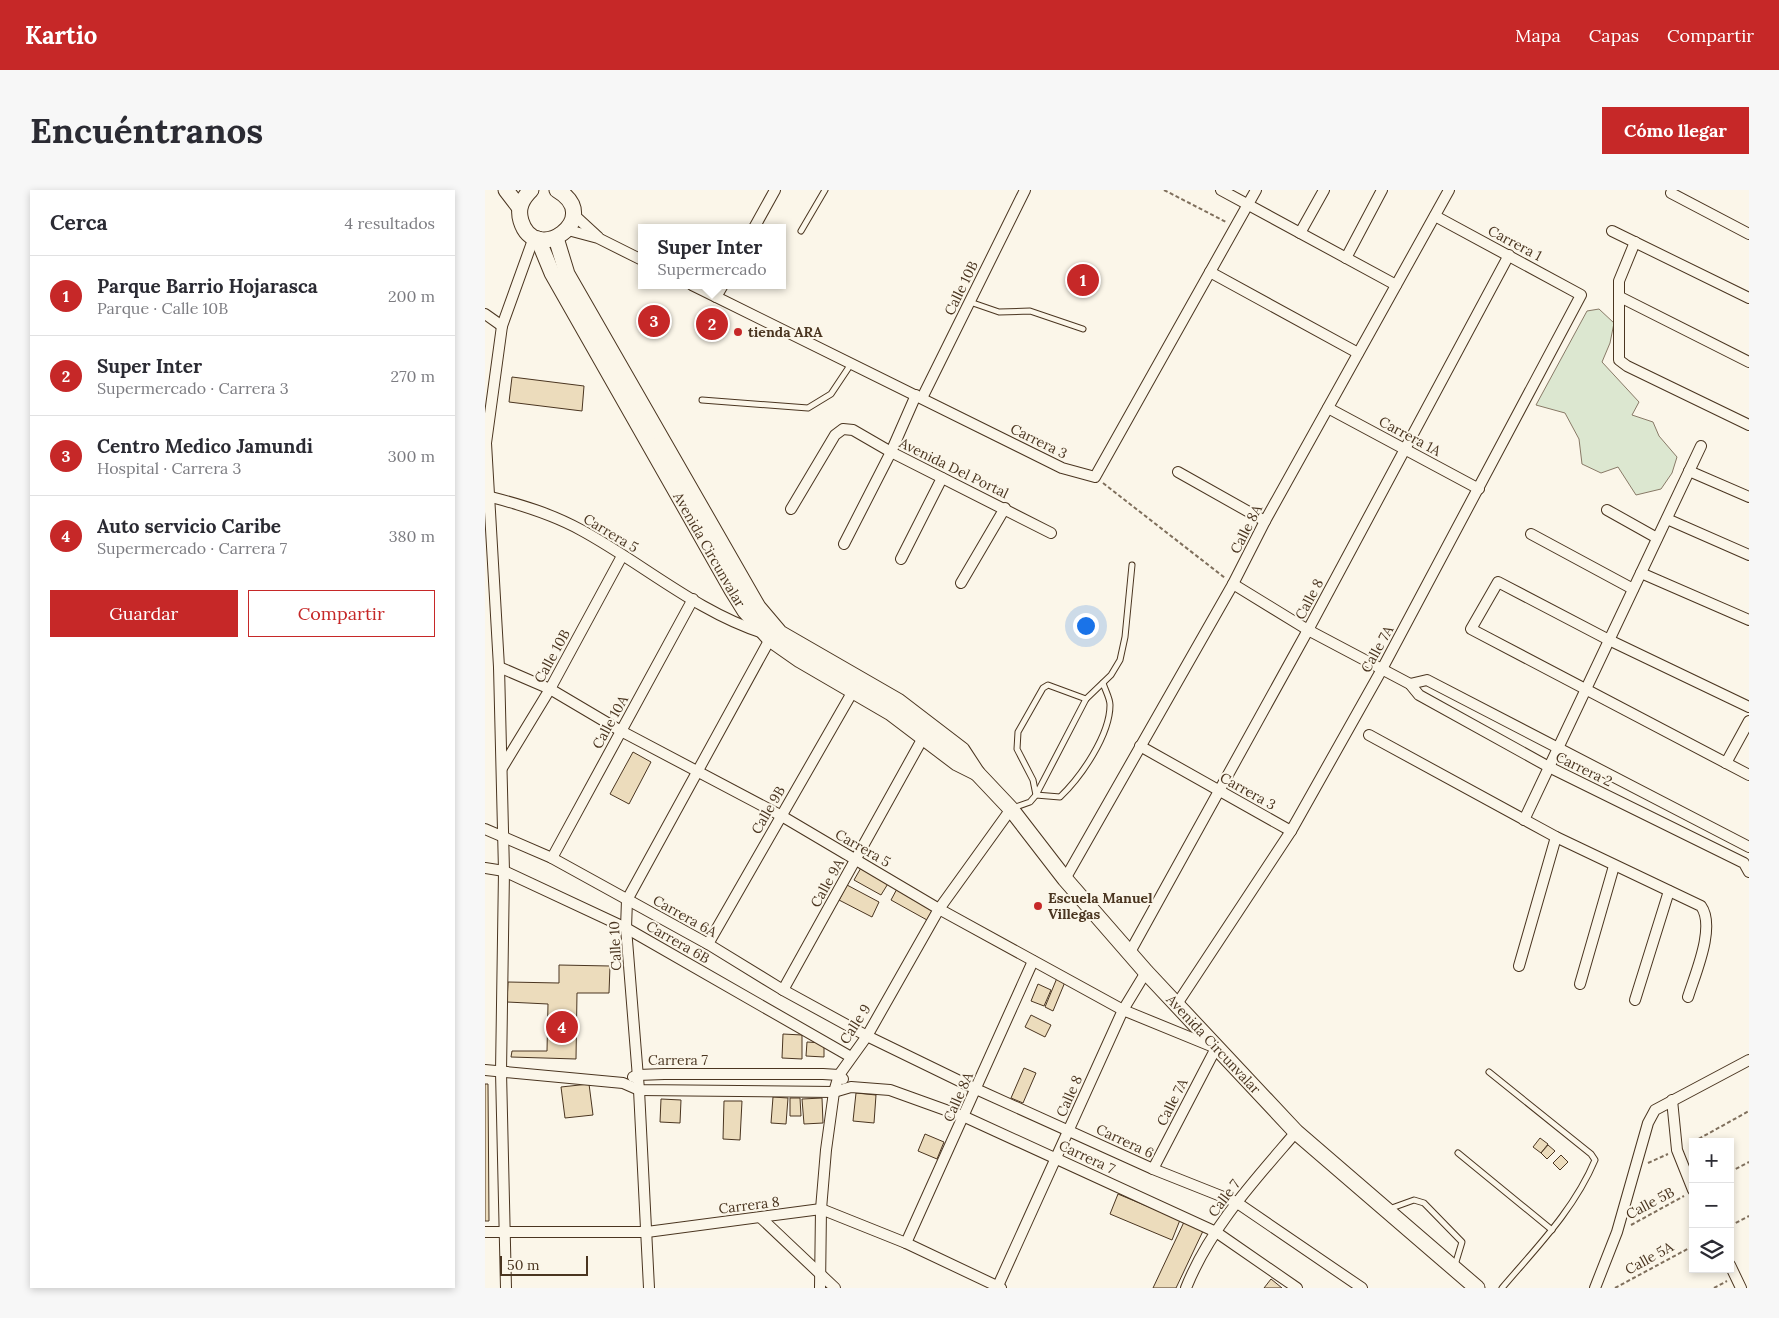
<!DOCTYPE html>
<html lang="es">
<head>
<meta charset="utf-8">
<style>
	body { margin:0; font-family:Lora,serif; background:#f7f7f7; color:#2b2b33 }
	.controls { position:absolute; right:15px; bottom:15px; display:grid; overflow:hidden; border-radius:0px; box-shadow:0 2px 8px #0003 }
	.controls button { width:45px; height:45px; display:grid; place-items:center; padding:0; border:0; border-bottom:1px solid #e1e1e2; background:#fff; color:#2b2b33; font:25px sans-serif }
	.scale { position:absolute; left:15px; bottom:12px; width:88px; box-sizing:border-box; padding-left:5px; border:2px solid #4a3520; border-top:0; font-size:14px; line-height:18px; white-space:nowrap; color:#4a3520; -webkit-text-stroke:4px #fbf6e9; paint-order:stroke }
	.you { position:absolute; left:600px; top:435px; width:18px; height:18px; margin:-12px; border:4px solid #fff; border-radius:50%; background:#1a73e8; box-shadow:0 0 0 8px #1a73e833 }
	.badge { display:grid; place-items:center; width:32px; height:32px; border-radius:50%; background:#c62828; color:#fff; font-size:16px; font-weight:700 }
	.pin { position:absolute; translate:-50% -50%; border:2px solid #fff; box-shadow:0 1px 5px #0006 }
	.popup { position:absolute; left:153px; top:34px; width:148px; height:65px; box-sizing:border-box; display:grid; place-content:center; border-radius:0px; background:#fff; filter:drop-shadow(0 1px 4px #0005); font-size:16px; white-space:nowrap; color:#7c7c81 }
	.popup b { font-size:19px; color:#2b2b33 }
	.popup::after { content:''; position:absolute; left:50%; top:100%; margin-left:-10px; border:10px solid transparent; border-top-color:#fff }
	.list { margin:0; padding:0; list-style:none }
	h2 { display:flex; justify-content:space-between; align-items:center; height:65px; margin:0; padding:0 20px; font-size:21px }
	h2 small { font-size:16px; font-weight:400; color:#7c7c81 }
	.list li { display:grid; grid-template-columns:32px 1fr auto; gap:15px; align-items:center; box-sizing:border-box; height:80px; padding:0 20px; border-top:1px solid #e1e1e2 }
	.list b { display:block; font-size:19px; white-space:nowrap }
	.list p { margin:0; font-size:16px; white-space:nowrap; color:#7c7c81 }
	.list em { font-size:16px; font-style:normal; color:#7c7c81 }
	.actions { display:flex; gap:10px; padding:15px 20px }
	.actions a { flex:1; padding:11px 0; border:1px solid #c62828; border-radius:0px; text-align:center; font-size:18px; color:#c62828 }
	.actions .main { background:#c62828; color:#fff }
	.icon { flex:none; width:28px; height:28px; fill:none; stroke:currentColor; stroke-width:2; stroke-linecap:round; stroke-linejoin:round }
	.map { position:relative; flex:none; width:1264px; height:1098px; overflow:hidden; border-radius:0px }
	header { display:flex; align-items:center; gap:30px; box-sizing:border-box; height:70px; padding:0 25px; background:#c62828; color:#fff }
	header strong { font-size:24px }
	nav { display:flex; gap:28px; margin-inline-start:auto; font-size:18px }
	.intro { display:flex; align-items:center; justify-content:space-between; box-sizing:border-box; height:120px; padding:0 30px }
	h1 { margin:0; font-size:35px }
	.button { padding:12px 22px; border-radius:0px; background:#c62828; color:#fff; font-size:18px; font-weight:700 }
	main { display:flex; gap:30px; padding:0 30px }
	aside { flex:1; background:#fff; border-radius:0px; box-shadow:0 2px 8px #0003 }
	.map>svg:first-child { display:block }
</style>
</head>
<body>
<header>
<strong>Kartio</strong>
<nav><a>Mapa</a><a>Capas</a><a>Compartir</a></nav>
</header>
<div class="intro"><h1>Encuéntranos</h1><a class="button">Cómo llegar</a></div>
<main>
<aside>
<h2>Cerca<small>4 resultados</small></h2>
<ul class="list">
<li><span class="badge">1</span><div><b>Parque Barrio Hojarasca</b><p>Parque · Calle 10B</p></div><em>200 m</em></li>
<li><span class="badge">2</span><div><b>Super Inter</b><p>Supermercado · Carrera 3</p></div><em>270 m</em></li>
<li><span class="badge">3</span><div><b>Centro Medico Jamundi</b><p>Hospital · Carrera 3</p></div><em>300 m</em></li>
<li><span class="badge">4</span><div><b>Auto servicio Caribe</b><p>Supermercado · Carrera 7</p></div><em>380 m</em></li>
</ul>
<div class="actions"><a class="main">Guardar</a><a>Compartir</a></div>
</aside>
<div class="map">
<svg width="1264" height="1098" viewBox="0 0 1264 1098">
	<rect width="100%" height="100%" fill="#fbf6e9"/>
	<path fill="#dce7d0" stroke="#887966" d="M1114,119L1129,133L1125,153L1117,172L1154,212L1147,225L1168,232L1174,246L1192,267L1187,283L1176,299L1151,305L1133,277L1116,283L1097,274L1094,249L1080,223L1051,215L1102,121Z"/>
	<g fill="#ecdcbc" stroke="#4a3520">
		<path d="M27,187L99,196L97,221L24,212Z"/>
		<path d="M148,562L166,572L144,614L125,604Z"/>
		<path d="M377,676L404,692L396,705L369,690Z"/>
		<path d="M362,695L394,712L387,727L354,710Z"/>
		<path d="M413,697L449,717L442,730L406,710Z"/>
		<path d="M74,775L125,776L124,803H92L91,869L26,867L27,861H62L63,814L22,812L23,792L74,793Z"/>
		<path d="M572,788L580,792L568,821L560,817Z"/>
		<path d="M553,794L566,800L559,816L546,811Z"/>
		<path d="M546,825L566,835L560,847L540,837Z"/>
		<path d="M298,844L317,845V869L297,868Z"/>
		<path d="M322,852L339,853V867L321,866Z"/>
		<path d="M539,878L551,883L538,913L526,908Z"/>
		<path d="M0,894H3L4,1031H0Z"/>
		<path d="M104,894L108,925L80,928L76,897Z"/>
		<path d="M371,903L391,905L389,933L368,931Z"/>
		<path d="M288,907L303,908L301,934L286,933Z"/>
		<path d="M305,908H315L316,926H305Z"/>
		<path d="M337,908L338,933L319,934L317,909Z"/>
		<path d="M176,909L196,910L195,933L175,932Z"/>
		<path d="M239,911H257L255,950L238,949Z"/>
		<path d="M440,944L459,952L452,969L433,961Z"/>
		<path d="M1055,948L1063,954L1056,963L1048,957Z"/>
		<path d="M1063,955L1070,961L1062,969L1056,963Z"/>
		<path d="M1076,965L1083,972L1075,980L1068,973Z"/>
		<path d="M633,1004L695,1030L687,1050L625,1024Z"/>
		<path d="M699,1032L718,1041L691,1098H668Z"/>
		<path d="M786,1089L797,1098H779Z"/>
	</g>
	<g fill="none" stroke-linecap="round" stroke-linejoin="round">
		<g stroke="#4a3520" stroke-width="7">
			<g id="lane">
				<path d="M316,41L340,0"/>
				<path d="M485,112L514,122L545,121L598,139"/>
				<path d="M217,210L323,218L346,204L366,174"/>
				<path d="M601,509L563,495L558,498L533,542L532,559L548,590L551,605L575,607C596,587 625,545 625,515C625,508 620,500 618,493"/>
				<path d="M528,618L545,612L551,605L601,509L626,485L635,470L640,447L647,375"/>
				<path d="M1004,882L1106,964L1110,970C1089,1020 1051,1058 1017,1098"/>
				<path d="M973,963L1067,1040"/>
				<path d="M904,1019L929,1010L939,1013L977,1052L970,1075"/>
			</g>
		</g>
		<g stroke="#4a3520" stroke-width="12">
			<g id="street">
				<path d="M736,0L911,95"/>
				<path d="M1186,3L1264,44"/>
				<path d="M88,24L113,47"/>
				<path d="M269,38L290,0"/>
				<path d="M83,40L113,48L157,70"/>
				<path d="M1127,41L1264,108"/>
				<path d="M815,43L839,0"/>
				<path d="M1150,52L1134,91V170L1142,176L1264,235"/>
				<path d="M861,68L897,0"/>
				<path d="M725,82L873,163"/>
				<path d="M207,95L577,278L610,287L771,0"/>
				<path d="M231,107L238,95"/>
				<path d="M1135,107L1264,172"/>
				<path d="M0,124L17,136"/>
				<path d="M437,208L540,0"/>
				<path d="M843,218L994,299"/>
				<path d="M1204,281L1264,307"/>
				<path d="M693,282L780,331"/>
				<path d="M6,307C37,315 67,324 96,340C157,373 212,422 278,443"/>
				<path d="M306,319L350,245L358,239L368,240L406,262L566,343"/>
				<path d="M1122,320L1172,348"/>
				<path d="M1182,329L1264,365"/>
				<path d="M1046,344L1148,399"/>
				<path d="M359,354L406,262L431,205"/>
				<path d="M416,369L457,288"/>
				<path d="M1156,383L1264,430"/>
				<path d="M476,393L520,318"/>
				<path d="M748,394L823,440L925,494L934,505L1064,577L1259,673L1264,682"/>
				<path d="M14,477L65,499L136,541L295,625L454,719L638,820L731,858L668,979"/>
				<path d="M925,494L942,490L1264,657"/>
				<path d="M1264,517L1124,450L1013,392L986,439L1264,585"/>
				<path d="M884,545L1071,647L1216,716C1231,737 1210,784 1203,807"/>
				<path d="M655,556L806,641"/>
				<path d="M1241,573L1264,531"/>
				<path d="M17,578L65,499L137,366"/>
				<path d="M1039,630L1216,256"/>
				<path d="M0,639L67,668L223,754L298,800L382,846L491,899L668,979L751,1012L877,1098"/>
				<path d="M67,668L208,409"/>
				<path d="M0,678L19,681L141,738L366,867"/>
				<path d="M580,689L748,394L780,331L964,0"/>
				<path d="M223,754L368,501"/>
				<path d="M645,762L823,440L1024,65"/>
				<path d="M1034,776L1071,647"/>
				<path d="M1095,794L1129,676"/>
				<path d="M298,800L439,546"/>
				<path d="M1150,810L1184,701"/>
				<path d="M692,814L806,641L896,481L1096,105L950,26"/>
				<path d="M0,880L138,893L154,900L349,902L366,897L405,900L480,927L731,1042L812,1098"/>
				<path d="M148,887L153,885L179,884H338L354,885L358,889"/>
				<path d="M1187,910L1192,960L1208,1000"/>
				<path d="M276,1028L350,1098"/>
				<path d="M0,1042H162L336,1019L421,1053L516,1098"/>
				<path d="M421,1053L548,771"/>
				<path d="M1245,1075L1256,1098"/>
				<path d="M21,1098L16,882L19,681L14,477L1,253L17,136L49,47"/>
				<path d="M164,1098L154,900L141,738L142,710L285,449"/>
				<path d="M335,1098L336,1019L341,960L349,902L354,885L382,846L454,719L526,619"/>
				<path d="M512,1098L638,820L661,782"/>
				<path d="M701,1098C725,1038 769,991 811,942"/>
				<path d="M1110,1098L1132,1042L1163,933L1170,920L1264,870"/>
			</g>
		</g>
		<g stroke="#4a3520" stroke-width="17">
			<g id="secondary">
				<path d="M21,0L34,17"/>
				<path d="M46,0C37,9 32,18 36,31C50,77 120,28 72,0"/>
				<path id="s1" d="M71,48L82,84L273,417L295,443L413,511L477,560L492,583L526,619L580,689L661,782L811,942L992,1098"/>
				<path id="s2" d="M53,49L67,83L247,400L260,421L285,449L315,470L406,523L472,573L492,583"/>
			</g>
		</g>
		<g stroke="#7f6f5c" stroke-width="2" stroke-dasharray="4 2.5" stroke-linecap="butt">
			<path d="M679,0L741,32"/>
			<path d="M618,293L740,388"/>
			<path d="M1208,952L1264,921"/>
			<path d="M1163,973L1183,964"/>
			<path d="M1245,982L1264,972"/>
			<path d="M1146,1035L1199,1006"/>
			<path d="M1245,1036L1264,1026"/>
			<path d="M1130,1098L1208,1056"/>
			<path d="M1229,1098L1242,1091"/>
		</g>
		<use href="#lane" stroke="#fbf6e9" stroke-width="5"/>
		<use href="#street" stroke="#fbf6e9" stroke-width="10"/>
		<use href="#secondary" stroke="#fbf6e9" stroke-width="15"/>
	</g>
	<g fill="#c62828" stroke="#fbf6e9" stroke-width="2">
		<circle cx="253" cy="142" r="5"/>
		<circle cx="553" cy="716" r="5"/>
	</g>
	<g text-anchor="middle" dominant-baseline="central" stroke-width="4" stroke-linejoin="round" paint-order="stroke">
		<g font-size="14" fill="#4a3520" stroke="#fbf6e9">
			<text transform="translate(1030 53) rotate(28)">Carrera 1</text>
			<text transform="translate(476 98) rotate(-64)">Calle 10B</text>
			<text transform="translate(925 246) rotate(28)">Carrera 1A</text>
			<text transform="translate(554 251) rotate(26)">Carrera 3</text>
			<text transform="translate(469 278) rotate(26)">Avenida Del Portal</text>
			<text transform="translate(761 339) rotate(-63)">Calle 8A</text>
			<text transform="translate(126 343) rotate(31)">Carrera 5</text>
			<text stroke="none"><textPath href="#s2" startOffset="355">Avenida Circunvalar</textPath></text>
			<text transform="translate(824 409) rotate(-62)">Calle 8</text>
			<text transform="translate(892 459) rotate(-61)">Calle 7A</text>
			<text transform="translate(67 466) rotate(-61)">Calle 10B</text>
			<text transform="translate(125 532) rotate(-61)">Calle 10A</text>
			<text transform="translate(1099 579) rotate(26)">Carrera 2</text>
			<text transform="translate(763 601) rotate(29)">Carrera 3</text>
			<text transform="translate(283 620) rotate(-60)">Calle 9B</text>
			<text transform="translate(378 658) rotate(30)">Carrera 5</text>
			<text transform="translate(342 693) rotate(-61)">Calle 9A</text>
			<text transform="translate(200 726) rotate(29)">Carrera 6A</text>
			<text transform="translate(193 752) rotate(30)">Carrera 6B</text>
			<text transform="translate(130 756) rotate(-93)">Calle 10</text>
			<text transform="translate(370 834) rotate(-57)">Calle 9</text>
			<text stroke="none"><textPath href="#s1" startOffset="1060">Avenida Circunvalar</textPath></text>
			<text x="193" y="870">Carrera 7</text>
			<text transform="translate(584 906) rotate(-66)">Calle 8</text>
			<text transform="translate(473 907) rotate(-66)">Calle 8A</text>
			<text transform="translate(687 912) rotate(-63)">Calle 7A</text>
			<text transform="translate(640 951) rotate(25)">Carrera 6</text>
			<text transform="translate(602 967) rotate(25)">Carrera 7</text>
			<text transform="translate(739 1008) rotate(-53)">Calle 7</text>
			<text transform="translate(1165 1013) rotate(-28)">Calle 5B</text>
			<text transform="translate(264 1015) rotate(-7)">Carrera 8</text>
			<text transform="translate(1164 1068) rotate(-29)">Calle 5A</text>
		</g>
		<g font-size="14" font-weight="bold" fill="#4a3520" stroke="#fbf6e9" text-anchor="start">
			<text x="263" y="142">tienda ARA</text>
			<text x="563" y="708">Escuela Manuel<tspan x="563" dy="16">Villegas</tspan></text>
		</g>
	</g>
</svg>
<div class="controls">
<button>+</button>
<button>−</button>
<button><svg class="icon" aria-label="layers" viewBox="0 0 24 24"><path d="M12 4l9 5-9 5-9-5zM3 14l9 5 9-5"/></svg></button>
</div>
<div class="scale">50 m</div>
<div class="you"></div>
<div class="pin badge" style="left:598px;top:90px">1</div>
<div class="pin badge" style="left:227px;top:134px">2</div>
<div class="popup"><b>Super Inter</b>Supermercado</div>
<div class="pin badge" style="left:169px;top:131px">3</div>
<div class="pin badge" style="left:77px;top:837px">4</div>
</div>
</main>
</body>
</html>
